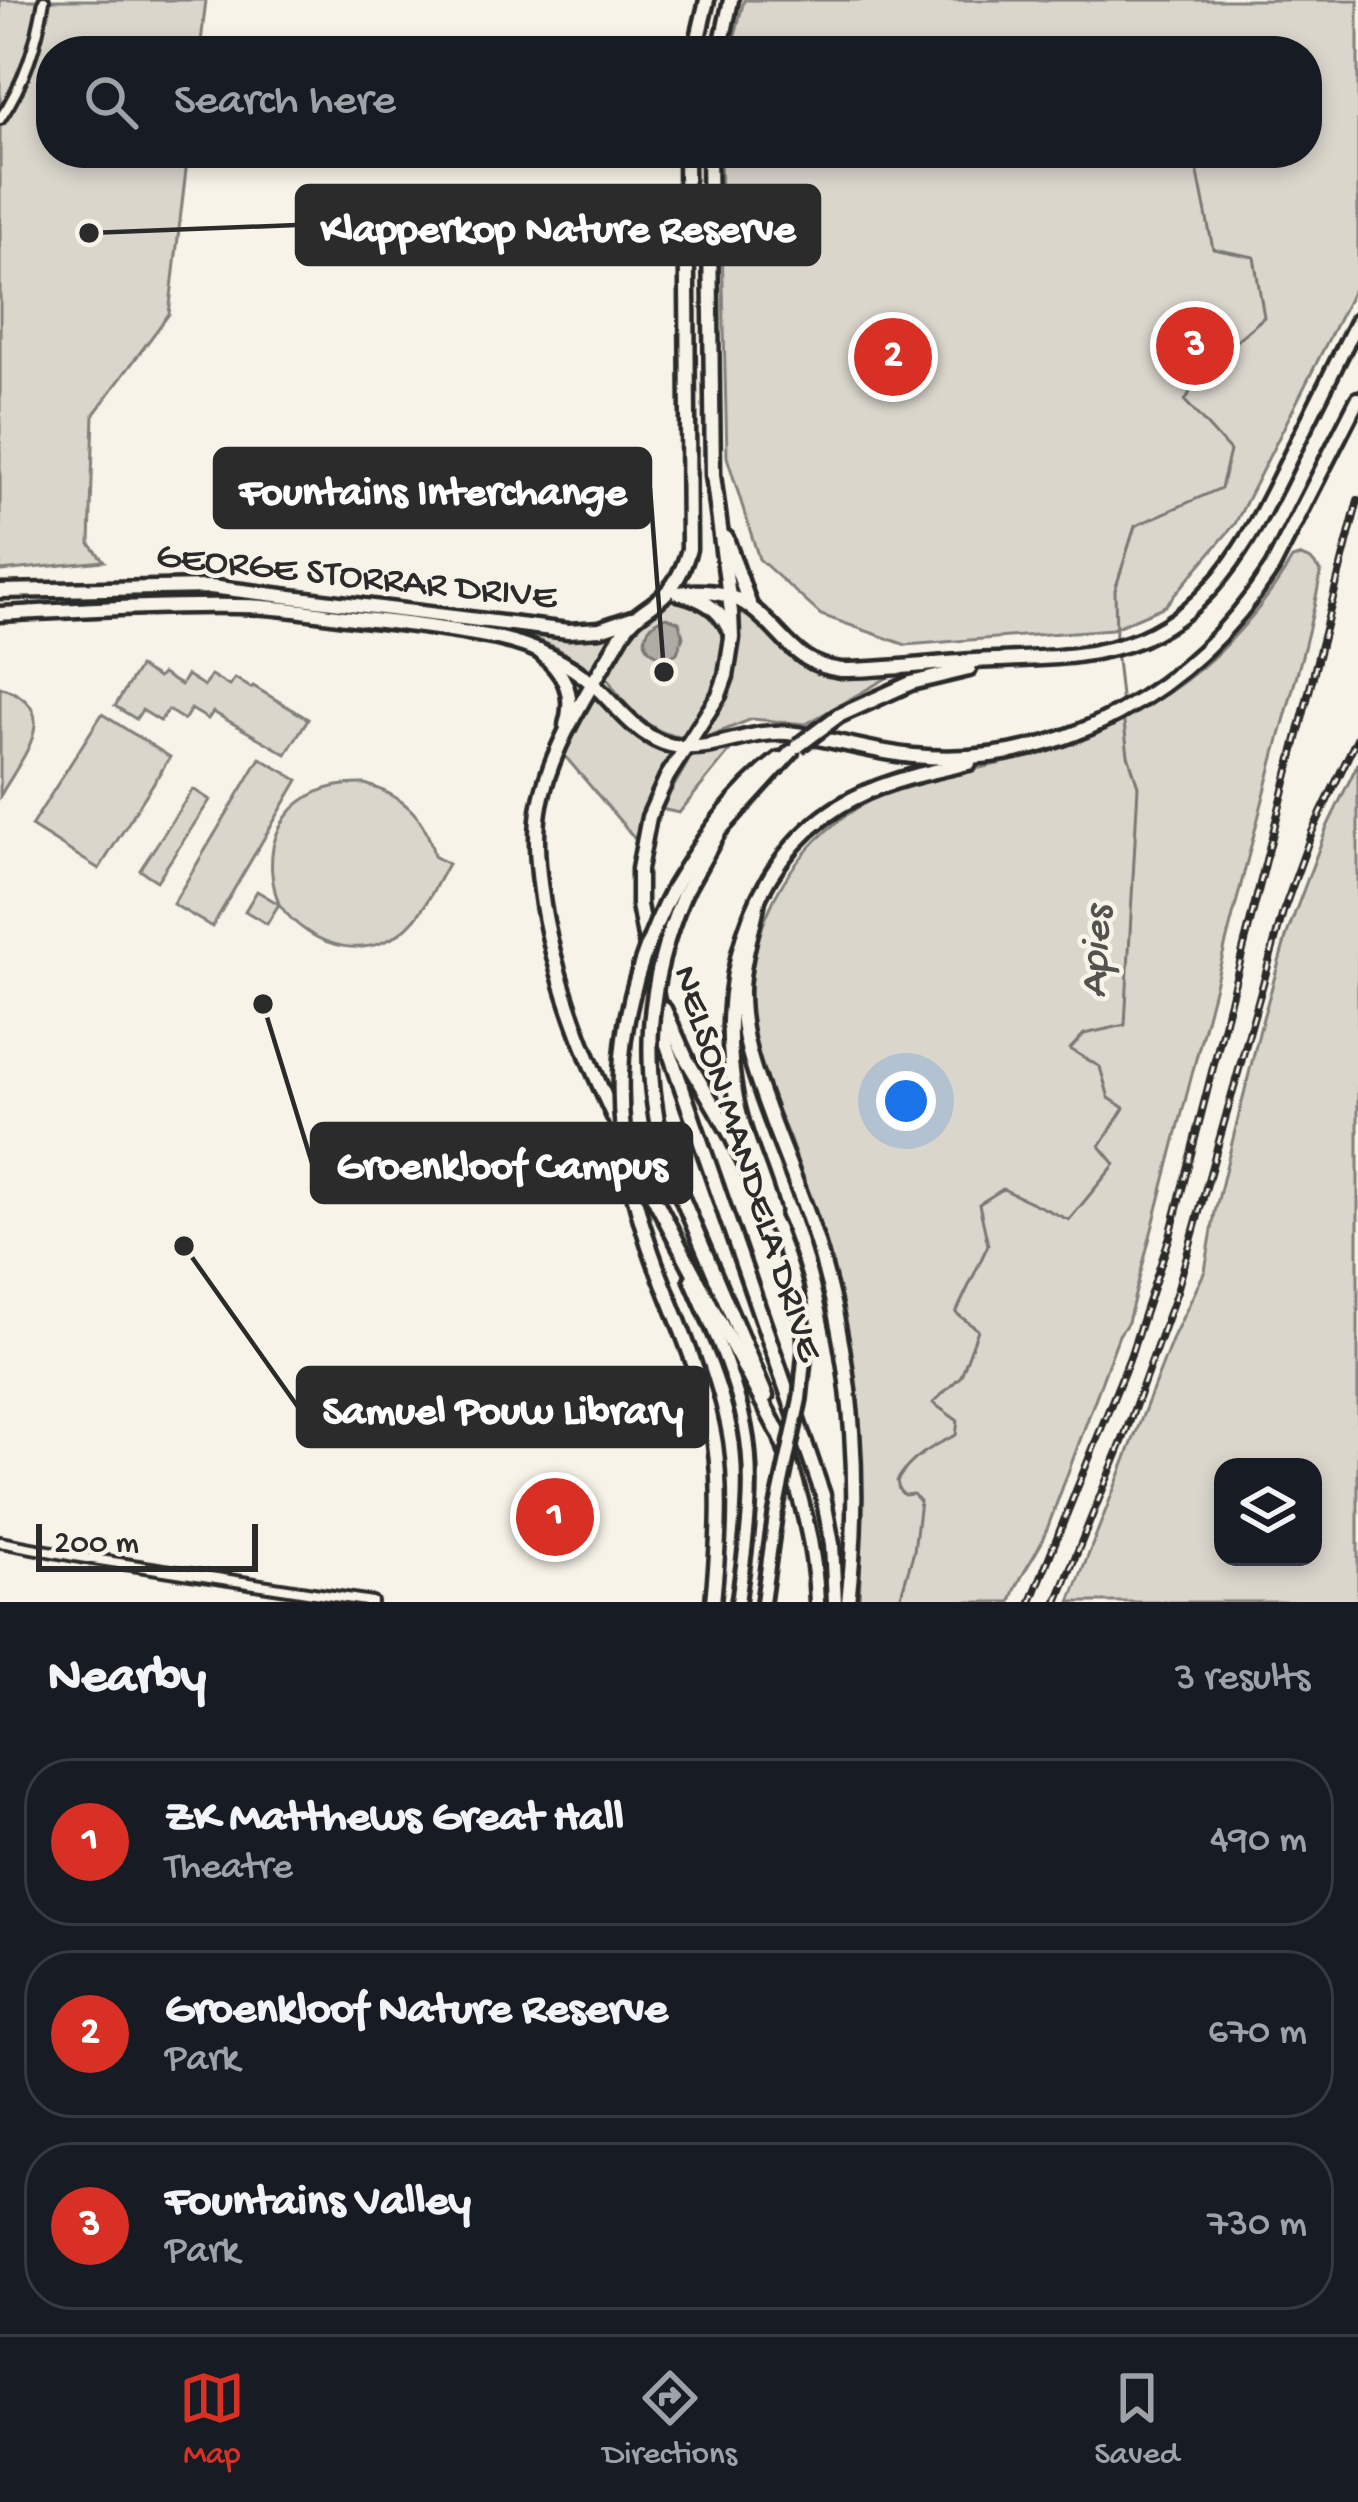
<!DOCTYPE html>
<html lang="en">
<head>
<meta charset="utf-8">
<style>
	body { margin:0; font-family:"Gochi Hand",sans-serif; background:#242831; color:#f1f3f6 }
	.controls { position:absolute; right:36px; bottom:36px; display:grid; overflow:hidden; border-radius:24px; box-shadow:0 6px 18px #0003 }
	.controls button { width:108px; height:108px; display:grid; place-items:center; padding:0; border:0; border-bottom:3px solid #363941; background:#171b24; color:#f1f3f6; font:60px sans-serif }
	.scale { position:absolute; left:36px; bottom:30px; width:222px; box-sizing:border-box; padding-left:12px; border:6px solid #2b2b2b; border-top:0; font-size:33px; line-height:42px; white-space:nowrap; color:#2b2b2b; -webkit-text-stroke:9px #f7f3e8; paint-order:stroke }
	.you { position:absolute; left:906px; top:1101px; width:42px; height:42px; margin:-30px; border:9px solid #fff; border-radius:50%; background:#1a73e8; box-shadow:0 0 0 18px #1a73e833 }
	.badge { display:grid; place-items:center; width:78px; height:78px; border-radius:50%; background:#d93025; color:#fff; font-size:39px; font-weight:700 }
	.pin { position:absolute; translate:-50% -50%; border:6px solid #fff; box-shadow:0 3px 12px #0006 }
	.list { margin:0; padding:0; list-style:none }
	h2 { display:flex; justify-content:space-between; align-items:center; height:156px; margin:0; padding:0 48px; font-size:51px }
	h2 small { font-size:39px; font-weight:400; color:#9ea1a6 }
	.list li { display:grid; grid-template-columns:78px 1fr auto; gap:36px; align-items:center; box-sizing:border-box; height:168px; margin:0 24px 24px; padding:0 24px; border:3px solid #363941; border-radius:48px }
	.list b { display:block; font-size:45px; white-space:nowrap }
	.list p { margin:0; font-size:39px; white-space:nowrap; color:#9ea1a6 }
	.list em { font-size:39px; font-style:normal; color:#9ea1a6 }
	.icon { flex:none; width:66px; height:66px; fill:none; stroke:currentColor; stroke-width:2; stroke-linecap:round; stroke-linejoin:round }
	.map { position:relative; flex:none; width:1358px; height:1602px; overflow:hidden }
	.search { position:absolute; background:#171b24; box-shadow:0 6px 18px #0003; left:36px; right:36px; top:36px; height:132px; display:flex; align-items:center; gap:30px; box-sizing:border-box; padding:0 42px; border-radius:48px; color:#9ea1a6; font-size:45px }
	.sheet { height:732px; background:#171b24 }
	nav { display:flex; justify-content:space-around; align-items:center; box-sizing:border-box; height:168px; border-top:3px solid #363941; background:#171b24; font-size:33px; color:#9ea1a6 }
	nav a { display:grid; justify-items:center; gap:6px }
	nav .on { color:#d93025 }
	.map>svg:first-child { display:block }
</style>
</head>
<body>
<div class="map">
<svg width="1358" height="1602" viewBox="0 0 1358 1602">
	<rect width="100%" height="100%" fill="#f7f3e8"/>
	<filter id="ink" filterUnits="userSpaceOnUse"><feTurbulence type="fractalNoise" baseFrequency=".00833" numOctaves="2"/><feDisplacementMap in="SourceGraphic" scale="24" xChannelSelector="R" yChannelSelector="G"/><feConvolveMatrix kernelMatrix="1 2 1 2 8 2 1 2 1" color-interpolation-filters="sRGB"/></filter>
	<g filter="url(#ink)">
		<g fill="#dad6cc" stroke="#82807c" stroke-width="3" fill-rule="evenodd">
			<path d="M0,0H206L200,51H51V153H188L169,314L94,414L90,544L104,561L0,571Z"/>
			<path d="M744,0H1358V281L1235,524L1165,606L1112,629L906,645L821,615L759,559L727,457L720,153H1307V51H731Z"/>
			<path d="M1301,556L1311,560L1321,572C1308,644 1285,713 1267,784C1222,963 1173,1142 1128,1322L1119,1335L1043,1540C1032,1561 1017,1580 1011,1602H859C865,1496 860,1391 835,1287C824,1238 807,1188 790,1140C779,1112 764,1085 757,1056C733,958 774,859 860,806C901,780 951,775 998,764C1126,734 1224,674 1292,559Z"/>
			<path d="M680,595C688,598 700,601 707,606C745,636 708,710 684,737C651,736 624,705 607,678C616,653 628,624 651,607C658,602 671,599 680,595Z"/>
			<path d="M737,601C766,620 788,666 824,672C846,675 870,671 891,670L892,675L806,724L752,719L702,739L700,737C730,695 743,652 737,601Z"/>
			<path d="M613,629L593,673L557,648L515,630C550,635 579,640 613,629Z"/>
			<path d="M139,667L158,678L162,674L181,685L187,675L204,686L211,675L229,686L235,678L251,688L253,686L308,719L286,754L213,712L208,719L191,709L184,720L168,710L160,721L142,710L136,719L115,706Z"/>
			<path d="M0,687C66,708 23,756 0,796Z"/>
			<path d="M597,691L631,726L677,749L647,804L637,841L564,755Z"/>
			<path d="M102,714L170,757L99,869L31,826Z"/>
			<path d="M737,742L679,813L661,809L694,751Z"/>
			<path d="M260,758L298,780L212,927L173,904Z"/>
			<path d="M1358,763V1602H1070L1174,1335L1205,1271L1215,1212L1261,1025L1287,934L1327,827ZM1223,1467H1313V1557H1223Z"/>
			<path d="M365,784C403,796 426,816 434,856L448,864C436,884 429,902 415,919C375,966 311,950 279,904L267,924L245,911L257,891L279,904C254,836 293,781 365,784Z"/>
			<path d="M193,789L210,800L157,881L140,870Z"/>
		</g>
		<path fill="#afaca4" stroke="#7a7874" stroke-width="3" d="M667,617L679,622L683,637L677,653L666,659C663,657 653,653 650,650C637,636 654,619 667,617Z"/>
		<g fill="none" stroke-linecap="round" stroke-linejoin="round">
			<g stroke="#7a7874" stroke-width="3">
				<path d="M1216,51V50"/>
				<path d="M1116,640L1115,590L1135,526L1221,488L1230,451L1185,401L1204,368L1264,317L1254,257L1213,249L1194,153"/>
				<path d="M1116,650L1122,706"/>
				<path d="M899,1602L914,1551L920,1501L913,1494L904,1495L899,1490L897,1481C910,1458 933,1446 956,1435L958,1421L933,1403L961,1376L978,1330L956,1313L988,1245L979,1204L1003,1189L1069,1220L1115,1164L1100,1146L1124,1108L1109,1098L1100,1067L1070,1049L1084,1034L1125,1025L1138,786L1128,755L1123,716"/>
			</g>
			<g stroke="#2b2b2b" stroke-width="16">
				<g id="minor">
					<path d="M0,119C25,82 37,43 44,0"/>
					<path d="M0,1542L80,1557L372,1602"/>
				</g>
			</g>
			<g stroke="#2b2b2b" stroke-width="20">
				<g id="secondary">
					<path d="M777,1230C792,1270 804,1307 805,1350"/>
					<path d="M691,1279C712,1327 735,1375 745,1427C756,1483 746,1546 738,1602"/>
					<path d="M763,1602L775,1516"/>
				</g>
			</g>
			<g stroke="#2b2b2b" stroke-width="21">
				<g id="primary">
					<path d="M0,591L210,587L568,631L600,629L632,618"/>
					<path d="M678,593C702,590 729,591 750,607C785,632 792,664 841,670C893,670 945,661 996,660C1045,658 1094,658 1141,639C1223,604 1260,518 1297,443C1317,402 1338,361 1358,320"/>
					<path d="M0,614C78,610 158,605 236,606C275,606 315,613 353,618C401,623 450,629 497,638C533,646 567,661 594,685C616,705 634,732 663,743C705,758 745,729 788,733C830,738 871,752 913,756C1061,770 1193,690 1272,568L1358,399"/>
					<path d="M838,716L911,683L969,669"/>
					<path d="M674,887C703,839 733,794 779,759"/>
					<path d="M772,1212C762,1173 743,1138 736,1098C716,993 743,866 840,806C878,782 926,773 969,763"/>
					<path d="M657,1268C679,1323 706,1386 715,1444C722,1495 718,1551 713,1602"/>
				</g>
			</g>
			<g stroke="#2b2b2b" stroke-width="21">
				<g id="trunk">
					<path d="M695,51L707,0"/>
					<path d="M720,51L731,0"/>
					<path d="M686,153L689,549C685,564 678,581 666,593C651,609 637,611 623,632C592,687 552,742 540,805C534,838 538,872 543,905C564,1029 624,1140 682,1251C715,1313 748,1375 781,1437C800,1491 815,1544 817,1602"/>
					<path d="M709,153L713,475L731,612L732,638L726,676L719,695L667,777L649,817L639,869V905L663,1033L823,1495L832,1544L835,1602"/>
					<path d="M726,538L750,606"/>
					<path d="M679,593C702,599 718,607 729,629"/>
					<path d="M539,651C563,672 576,692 566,725"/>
					<path d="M684,894L719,831L791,752"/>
					<path d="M758,900C753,929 742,959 741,989C740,1037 756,1077 772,1121C790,1169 811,1217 824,1267C854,1375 861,1491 848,1602"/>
					<path d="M664,1009L687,1060L730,1133L777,1230"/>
					<path d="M665,1158L766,1396"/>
				</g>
			</g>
			<use href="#minor" stroke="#f7f3e8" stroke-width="8"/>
			<use href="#secondary" stroke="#f7f3e8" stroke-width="10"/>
			<use href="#primary" stroke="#f7f3e8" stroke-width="12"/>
			<use href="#trunk" stroke="#f7f3e8" stroke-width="12"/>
			<g stroke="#2b2b2b" stroke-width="8">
				<g id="rail">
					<path d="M1031,1602L1130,1357L1170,1236L1358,500"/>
					<path d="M1057,1602L1124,1437L1177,1291L1283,912L1312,832L1358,736"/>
				</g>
			</g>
			<use href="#rail" stroke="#f7f3e8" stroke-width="3" stroke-dasharray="9" stroke-linecap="butt"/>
			<g stroke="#2b2b2b" stroke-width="20" stroke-linecap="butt">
				<path id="secondary-bridge" d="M775,1516L800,1399L805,1350"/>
			</g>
			<g stroke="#2b2b2b" stroke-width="21" stroke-linecap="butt">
				<g id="primary-bridge">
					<path d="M798,746L838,716"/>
					<path d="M657,1268C606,1133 606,1017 674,887"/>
				</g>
			</g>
			<g stroke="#2b2b2b" stroke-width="21" stroke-linecap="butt">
				<path id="trunk-bridge" d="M665,1158C641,1064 646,983 684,894"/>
			</g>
			<use href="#secondary-bridge" stroke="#f7f3e8" stroke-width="10"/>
			<use href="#primary-bridge" stroke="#f7f3e8" stroke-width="12"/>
			<use href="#trunk-bridge" stroke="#f7f3e8" stroke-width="12"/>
		</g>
	</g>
	<g text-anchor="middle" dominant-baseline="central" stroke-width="9" stroke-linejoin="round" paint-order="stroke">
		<g font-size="39" fill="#2b2b2b" stroke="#f7f3e8">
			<text transform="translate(356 579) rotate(6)">GEORGE STORRAR DRIVE</text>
			<text transform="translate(745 1164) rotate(72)">NELSON MANDELA DRIVE</text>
		</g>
		<g font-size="42" font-style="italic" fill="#53524f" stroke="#f7f3e8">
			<text transform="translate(1099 952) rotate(-87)">Apies</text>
		</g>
	</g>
	<path fill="none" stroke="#2b2b2b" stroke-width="4.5" d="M89 233L297 225M664 672L650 488M263 1004L312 1163M184 1246L298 1407"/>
	<g fill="#2b2b2b" stroke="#f7f3e8" stroke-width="4.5">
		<circle cx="89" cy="233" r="12"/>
		<circle cx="664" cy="672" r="12"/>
		<circle cx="263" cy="1004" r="12"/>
		<circle cx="184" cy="1246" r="12"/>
	</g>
	<g fill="#2b2b2b" stroke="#2b2b2b" stroke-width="4.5">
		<rect x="297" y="186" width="522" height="78" rx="12"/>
		<rect x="215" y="449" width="435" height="78" rx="12"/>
		<rect x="312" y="1124" width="379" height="78" rx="12"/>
		<rect x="298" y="1368" width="409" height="78" rx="12"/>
	</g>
	<g font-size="42" text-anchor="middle" font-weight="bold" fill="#fff">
		<text x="558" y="240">Klapperkop Nature Reserve</text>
		<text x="433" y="503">Fountains Interchange</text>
		<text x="502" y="1177">Groenkloof Campus</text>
		<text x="503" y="1422">Samuel Pouw Library</text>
	</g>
</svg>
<div class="controls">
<button><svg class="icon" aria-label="layers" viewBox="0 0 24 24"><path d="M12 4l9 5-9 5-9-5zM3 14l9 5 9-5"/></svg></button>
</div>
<div class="scale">200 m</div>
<div class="you"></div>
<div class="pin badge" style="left:555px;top:1517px">1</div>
<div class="pin badge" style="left:893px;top:357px">2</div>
<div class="pin badge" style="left:1195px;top:346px">3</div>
<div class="search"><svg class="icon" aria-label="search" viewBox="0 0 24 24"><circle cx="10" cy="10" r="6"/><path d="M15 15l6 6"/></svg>Search here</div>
</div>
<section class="sheet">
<h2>Nearby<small>3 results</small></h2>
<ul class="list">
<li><span class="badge">1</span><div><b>ZK Matthews Great Hall</b><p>Theatre</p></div><em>490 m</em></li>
<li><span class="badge">2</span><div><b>Groenkloof Nature Reserve</b><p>Park</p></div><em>670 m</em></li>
<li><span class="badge">3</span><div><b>Fountains Valley</b><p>Park</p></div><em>730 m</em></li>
</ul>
</section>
<nav>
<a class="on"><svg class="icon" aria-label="map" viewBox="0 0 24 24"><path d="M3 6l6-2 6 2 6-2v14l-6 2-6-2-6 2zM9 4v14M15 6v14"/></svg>Map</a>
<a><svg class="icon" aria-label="directions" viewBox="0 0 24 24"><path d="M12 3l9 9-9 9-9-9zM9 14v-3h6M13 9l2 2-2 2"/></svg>Directions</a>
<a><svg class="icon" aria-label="saved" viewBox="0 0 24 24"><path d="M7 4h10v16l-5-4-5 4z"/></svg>Saved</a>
</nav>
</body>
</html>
